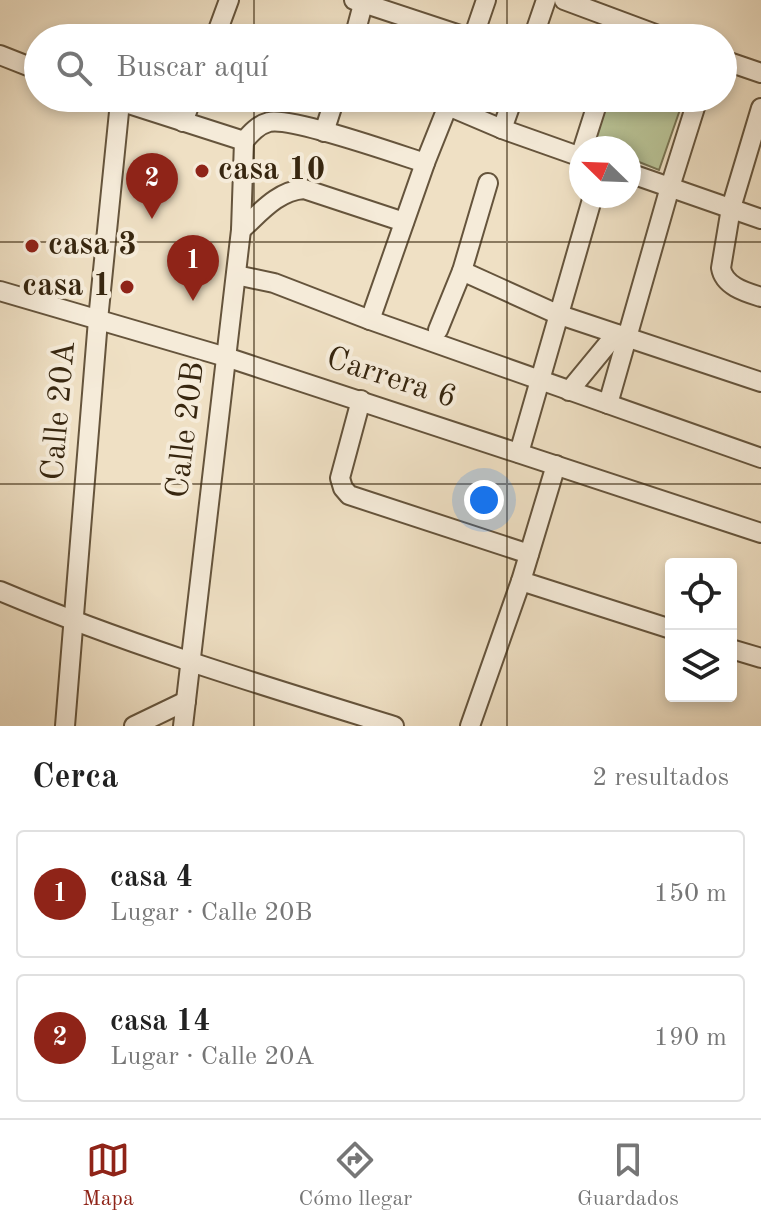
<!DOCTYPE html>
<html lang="es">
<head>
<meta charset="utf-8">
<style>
	body { margin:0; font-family:"Old Standard TT",serif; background:#f6f6f6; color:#222 }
	.controls { position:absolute; right:24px; bottom:24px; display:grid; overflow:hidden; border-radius:8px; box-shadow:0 4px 12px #0003 }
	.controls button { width:72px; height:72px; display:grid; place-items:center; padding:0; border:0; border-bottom:2px solid #e0e0e0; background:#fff; color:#222; font:40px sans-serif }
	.compass { position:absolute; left:569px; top:136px; width:72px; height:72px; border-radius:50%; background:#fff; box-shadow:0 4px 12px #0003; rotate:293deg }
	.you { position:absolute; left:484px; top:500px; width:28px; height:28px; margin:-20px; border:6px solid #fff; border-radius:50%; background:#1a73e8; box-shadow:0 0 0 12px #1a73e833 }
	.badge { display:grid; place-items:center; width:52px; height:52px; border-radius:50%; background:#8f2418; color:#fff; font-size:26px; font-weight:700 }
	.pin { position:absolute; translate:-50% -66px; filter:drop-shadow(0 2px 4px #0008) }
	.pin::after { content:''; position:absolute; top:42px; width:28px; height:24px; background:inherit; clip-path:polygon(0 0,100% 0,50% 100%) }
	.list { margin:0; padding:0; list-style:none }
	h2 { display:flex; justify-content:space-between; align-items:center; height:104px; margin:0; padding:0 32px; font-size:34px }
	h2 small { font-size:26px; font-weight:400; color:#767676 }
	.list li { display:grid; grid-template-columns:52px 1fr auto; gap:24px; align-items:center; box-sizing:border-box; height:128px; margin:0 16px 16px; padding:0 16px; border:2px solid #e0e0e0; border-radius:8px }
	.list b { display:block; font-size:30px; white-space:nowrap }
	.list p { margin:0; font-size:26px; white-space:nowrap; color:#767676 }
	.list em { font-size:26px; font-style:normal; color:#767676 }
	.icon { flex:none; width:44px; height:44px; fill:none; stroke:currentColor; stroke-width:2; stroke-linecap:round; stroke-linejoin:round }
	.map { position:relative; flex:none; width:761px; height:726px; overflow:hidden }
	.search { position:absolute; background:#fff; box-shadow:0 4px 12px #0003; left:24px; right:24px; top:24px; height:88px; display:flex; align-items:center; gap:20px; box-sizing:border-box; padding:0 28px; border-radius:44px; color:#767676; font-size:30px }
	.sheet { height:392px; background:#fff }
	nav { display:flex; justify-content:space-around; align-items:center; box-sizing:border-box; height:112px; border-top:2px solid #e0e0e0; background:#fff; font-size:22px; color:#767676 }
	nav a { display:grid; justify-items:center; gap:4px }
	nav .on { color:#8f2418 }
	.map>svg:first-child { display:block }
</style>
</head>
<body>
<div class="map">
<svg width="761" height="726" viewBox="0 0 761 726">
	<rect width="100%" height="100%" fill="#efe0c4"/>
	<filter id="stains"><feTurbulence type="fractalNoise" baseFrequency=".0025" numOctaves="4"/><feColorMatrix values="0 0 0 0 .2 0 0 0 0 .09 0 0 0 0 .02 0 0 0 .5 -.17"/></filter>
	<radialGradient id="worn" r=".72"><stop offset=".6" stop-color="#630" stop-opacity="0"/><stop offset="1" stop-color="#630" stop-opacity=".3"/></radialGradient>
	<path fill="#b8c295" stroke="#787452" stroke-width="2" d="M606,98H684L659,170L629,158V148L593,146Z"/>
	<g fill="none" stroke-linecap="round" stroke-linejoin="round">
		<g stroke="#65543c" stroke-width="22">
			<g id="minor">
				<path d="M354,0L469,38"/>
				<path d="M564,0L666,38"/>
				<path d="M215,38L229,0"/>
				<path d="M354,38L363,4"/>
				<path d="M473,38L486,0"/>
				<path d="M533,38L546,0"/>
				<path d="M0,55L38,70"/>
				<path d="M723,60L761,73"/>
				<path d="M110,98L244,141"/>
				<path d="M429,98L502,129L581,157"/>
				<path d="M761,108L731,208L721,268C724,286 745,292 761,297"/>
				<path d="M183,122L192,98"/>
				<path d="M502,129L513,98"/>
				<path d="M324,132L335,98"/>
				<path d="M244,141C251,133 258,125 269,122C292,117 397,154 425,163"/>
				<path d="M583,148L599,98"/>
				<path d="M629,173L761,219"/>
				<path d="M241,230C260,213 277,191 304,189L404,222"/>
				<path d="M462,271L557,314L761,382"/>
				<path d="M236,275L274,283L370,320L761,458"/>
				<path d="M0,291L226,357L761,533"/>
				<path d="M370,320L425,163L451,98"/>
				<path d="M438,330L462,271L488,183"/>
				<path d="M569,391L616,334"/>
				<path d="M361,400L340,478L343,488L349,495L529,554"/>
				<path d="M608,404L670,187L698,98"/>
				<path d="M519,453L593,196"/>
				<path d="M521,581L671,629"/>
				<path d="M0,591C128,645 261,685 394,726"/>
				<path d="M731,649L761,658"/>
				<path d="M65,726L98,320L120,102"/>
				<path d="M134,726L186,701"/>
				<path d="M183,726L241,230L244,141"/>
				<path d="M470,726L521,581L556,465"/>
			</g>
		</g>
		<use href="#minor" stroke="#f5ebd9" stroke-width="18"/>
	</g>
	<path fill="none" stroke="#37260f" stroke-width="2" stroke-opacity="0.55" d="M254,0V38M507,0V38M254,98V726M507,98V726M0,242H761M0,484H761"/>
	<g fill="#8f2418" stroke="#f5ebd9" stroke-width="3">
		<circle cx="202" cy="171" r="8"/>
		<circle cx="32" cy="246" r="8"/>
		<circle cx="127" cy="287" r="8"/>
	</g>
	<g text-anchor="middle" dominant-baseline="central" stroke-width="8" stroke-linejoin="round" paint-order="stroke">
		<g font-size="32" font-weight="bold" fill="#37260f" stroke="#f5ebd9" text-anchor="start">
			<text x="218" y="171">casa 10</text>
			<text x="48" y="246">casa 3</text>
			<text x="111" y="287" text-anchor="end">casa 1</text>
		</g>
		<g font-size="32" fill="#37260f" stroke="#f5ebd9">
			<text transform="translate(391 379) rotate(18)">Carrera 6</text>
			<text transform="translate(60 411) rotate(-85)">Calle 20A</text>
			<text transform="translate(187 430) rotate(-83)">Calle 20B</text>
		</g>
	</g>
	<rect width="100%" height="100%" filter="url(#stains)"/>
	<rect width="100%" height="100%" fill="url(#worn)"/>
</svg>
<div class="controls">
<button><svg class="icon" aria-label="locate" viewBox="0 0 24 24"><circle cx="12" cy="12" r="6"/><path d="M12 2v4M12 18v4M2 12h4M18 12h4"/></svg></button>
<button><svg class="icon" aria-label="layers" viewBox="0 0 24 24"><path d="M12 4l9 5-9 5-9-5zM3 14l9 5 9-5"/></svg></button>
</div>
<svg class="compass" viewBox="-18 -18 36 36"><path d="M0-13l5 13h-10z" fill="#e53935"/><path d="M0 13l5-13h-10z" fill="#767676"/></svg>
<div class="you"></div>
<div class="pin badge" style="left:193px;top:301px">1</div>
<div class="pin badge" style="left:152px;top:219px">2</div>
<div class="search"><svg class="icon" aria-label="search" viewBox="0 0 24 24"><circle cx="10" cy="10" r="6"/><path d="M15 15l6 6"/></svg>Buscar aquí</div>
</div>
<section class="sheet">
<h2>Cerca<small>2 resultados</small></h2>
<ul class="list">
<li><span class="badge">1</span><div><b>casa 4</b><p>Lugar · Calle 20B</p></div><em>150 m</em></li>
<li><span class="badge">2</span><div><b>casa 14</b><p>Lugar · Calle 20A</p></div><em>190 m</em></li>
</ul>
</section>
<nav>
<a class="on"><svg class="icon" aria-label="map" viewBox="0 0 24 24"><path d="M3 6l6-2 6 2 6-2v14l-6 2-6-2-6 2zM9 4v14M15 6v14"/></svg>Mapa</a>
<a><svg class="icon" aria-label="directions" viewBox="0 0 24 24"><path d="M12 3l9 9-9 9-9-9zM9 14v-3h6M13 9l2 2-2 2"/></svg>Cómo llegar</a>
<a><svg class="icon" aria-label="saved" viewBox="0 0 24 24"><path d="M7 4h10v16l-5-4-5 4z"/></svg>Guardados</a>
</nav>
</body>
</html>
